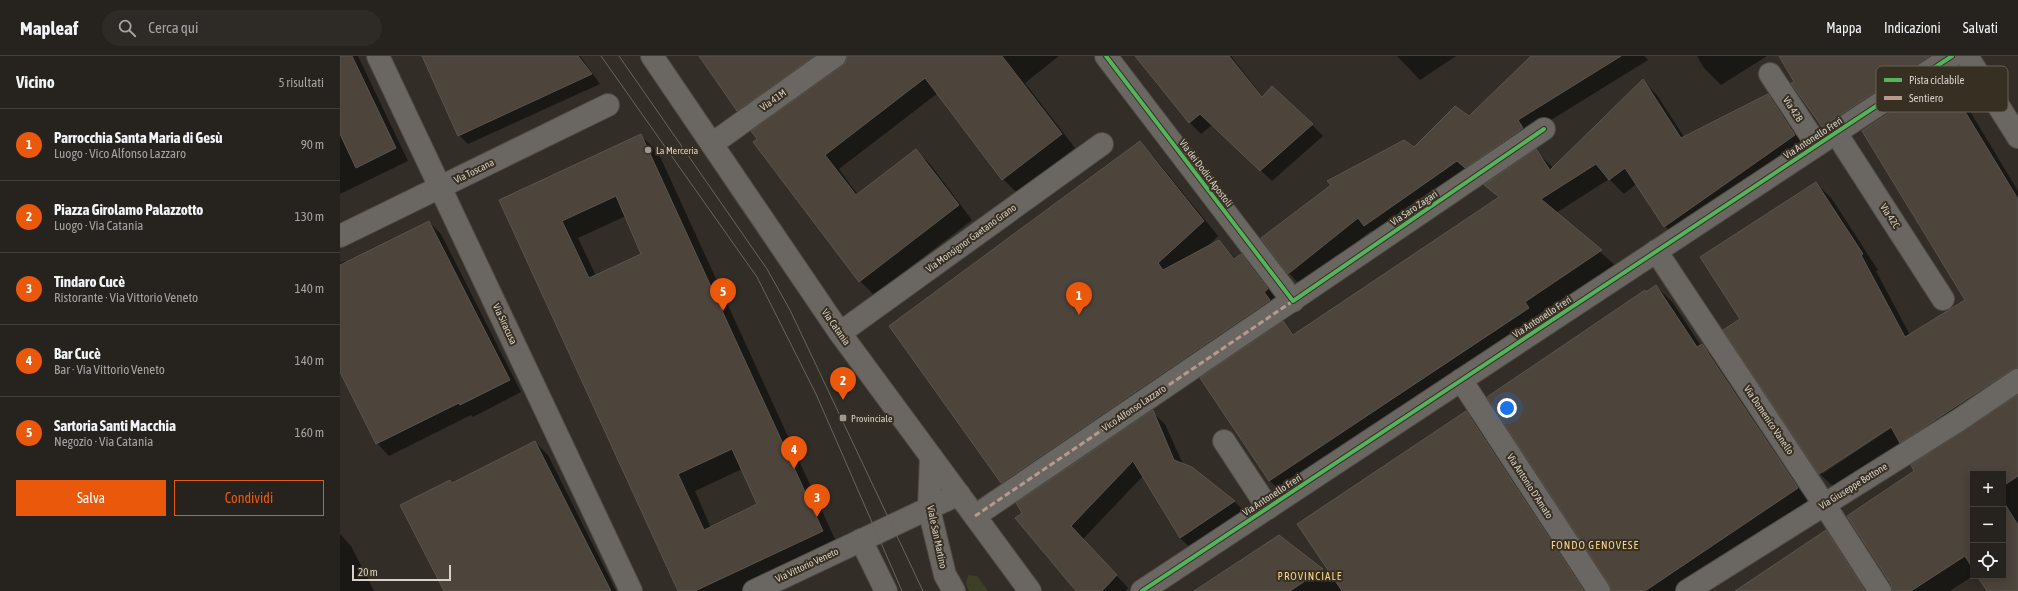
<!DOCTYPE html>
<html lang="it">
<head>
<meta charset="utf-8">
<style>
	body { margin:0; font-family:"Asap Condensed",sans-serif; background:#2e2a26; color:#f1f3f6 }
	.controls { position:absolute; right:12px; bottom:12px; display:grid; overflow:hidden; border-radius:0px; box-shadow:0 2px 10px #0003 }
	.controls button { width:36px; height:36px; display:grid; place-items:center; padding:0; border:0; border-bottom:1px solid #423f3b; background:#26221d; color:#f1f3f6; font:20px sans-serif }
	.scale { position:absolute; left:12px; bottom:10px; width:99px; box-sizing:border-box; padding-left:4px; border:2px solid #d7d2ca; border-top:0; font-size:11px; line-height:14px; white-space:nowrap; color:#d7d2ca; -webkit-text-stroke:3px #372f22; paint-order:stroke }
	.you { position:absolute; left:1167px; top:352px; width:14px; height:14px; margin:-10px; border:3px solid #fff; border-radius:50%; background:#1a73e8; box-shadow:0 0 0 6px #1a73e833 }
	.badge { display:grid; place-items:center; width:26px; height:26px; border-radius:50%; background:#ea580c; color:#fff; font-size:13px; font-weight:700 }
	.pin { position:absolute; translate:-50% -33px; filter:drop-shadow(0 1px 2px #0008) }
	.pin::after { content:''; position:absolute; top:21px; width:14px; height:12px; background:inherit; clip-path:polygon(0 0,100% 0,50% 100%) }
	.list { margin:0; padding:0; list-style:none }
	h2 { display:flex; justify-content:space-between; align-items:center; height:52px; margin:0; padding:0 16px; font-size:17px }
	h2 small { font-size:13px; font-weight:400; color:#a4a4a4 }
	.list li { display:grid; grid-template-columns:26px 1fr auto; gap:12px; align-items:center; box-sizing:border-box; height:72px; padding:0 16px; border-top:1px solid #423f3b }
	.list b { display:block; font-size:15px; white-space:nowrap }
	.list p { margin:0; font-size:13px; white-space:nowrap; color:#a4a4a4 }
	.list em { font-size:13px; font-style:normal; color:#a4a4a4 }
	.actions { display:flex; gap:8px; padding:12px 16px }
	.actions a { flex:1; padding:9px 0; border:1px solid #ea580c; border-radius:0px; text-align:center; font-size:14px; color:#ea580c }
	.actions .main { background:#ea580c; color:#fff }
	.icon { flex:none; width:22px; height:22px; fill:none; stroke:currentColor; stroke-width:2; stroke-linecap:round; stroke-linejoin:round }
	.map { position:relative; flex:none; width:1678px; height:535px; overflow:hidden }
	header { display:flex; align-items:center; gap:24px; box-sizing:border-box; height:56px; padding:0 20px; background:#26221d; border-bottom:1px solid #423f3b }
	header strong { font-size:19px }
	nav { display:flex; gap:22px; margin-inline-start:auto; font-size:14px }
	.search { width:280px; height:36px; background:#2e2a26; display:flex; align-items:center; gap:10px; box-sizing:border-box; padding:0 14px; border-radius:22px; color:#a4a4a4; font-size:15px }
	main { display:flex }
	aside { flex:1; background:#26221d }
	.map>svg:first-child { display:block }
</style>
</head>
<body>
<header>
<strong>Mapleaf</strong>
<div class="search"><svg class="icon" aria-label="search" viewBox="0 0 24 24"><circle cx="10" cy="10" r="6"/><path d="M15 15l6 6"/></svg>Cerca qui</div>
<nav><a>Mappa</a><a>Indicazioni</a><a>Salvati</a></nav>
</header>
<main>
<aside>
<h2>Vicino<small>5 risultati</small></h2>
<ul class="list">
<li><span class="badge">1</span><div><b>Parrocchia Santa Maria di Gesù</b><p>Luogo · Vico Alfonso Lazzaro</p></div><em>90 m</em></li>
<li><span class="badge">2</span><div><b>Piazza Girolamo Palazzotto</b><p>Luogo · Via Catania</p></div><em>130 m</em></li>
<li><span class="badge">3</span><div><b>Tindaro Cucè</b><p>Ristorante · Via Vittorio Veneto</p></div><em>140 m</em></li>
<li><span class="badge">4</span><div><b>Bar Cucè</b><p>Bar · Via Vittorio Veneto</p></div><em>140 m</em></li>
<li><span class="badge">5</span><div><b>Sartoria Santi Macchia</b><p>Negozio · Via Catania</p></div><em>160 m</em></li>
</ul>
<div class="actions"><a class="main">Salva</a><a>Condividi</a></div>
</aside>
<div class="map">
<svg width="1678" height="535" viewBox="0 0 1678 535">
	<rect width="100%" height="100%" fill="#322e27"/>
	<path fill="#3e3f27" d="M628,519L637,520L648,535H629L626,528Z"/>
	<g fill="#0007" fill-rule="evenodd">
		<path d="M0,0H18L68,105L0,138Z"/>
		<path d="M83,0H240L260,28L128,88L119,79Z"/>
		<path d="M360,0H719L685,27L735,92L677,137L663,123L598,37L499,113L518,139L576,94L590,108L632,164L534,239L520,225L414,86L503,11L508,1L502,4L412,68L398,54Z"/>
		<path d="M797,0H891L923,41L972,69L983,80L932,125L872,69L861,78L850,67Z"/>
		<path d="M1057,0H1116L1080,24Z"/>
		<path d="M1192,0H1304L1308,4L1190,77L1038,182L1031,175L961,230L949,217L992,129L1074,93L1129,62Z"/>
		<path d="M1357,0H1427L1381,29L1364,12Z"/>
		<path d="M1440,0H1597L1499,87L1477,64L1452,28L1456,26Z"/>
		<path d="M1603,22L1619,37L1678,135V335L1496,433L1480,418L1385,274L1401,263L1476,127L1492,143L1538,214L1536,215L1570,279L1626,244ZM1555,367L1556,369L1482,418V415Z"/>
		<path d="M1303,25L1317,39L1344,81L1428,39L1443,54L1469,93L1339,184L1325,170L1296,128L1284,138L1269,123L1216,157L1275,209L1198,260L944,439L930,425L862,322L943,267L955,279L1159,142L1146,129L1196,95L1213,112Z"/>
		<path d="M301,80L318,96L499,492L407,535H339L161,145ZM286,160L303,199L256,220L238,182ZM402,413L418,449L371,472L355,435Z"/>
		<path d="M800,87L814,101L878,180L866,192L878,185L896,203L901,199L915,213L942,248L676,441L662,426L550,270Z"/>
		<path d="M89,166L101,178L181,336L133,361L131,359L49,400L37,387L0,314V207L5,205L7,207Z"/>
		<path d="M1316,230L1333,247L1361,290L1379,306L1474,449L1346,535H1272L1306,237Z"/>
		<path d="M1678,340V535H1648L1639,520H1663V418H1633V520L1610,535H1553Z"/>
		<path d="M812,356L825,368L843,408L851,412L895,446L907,458L853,494L840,482L803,420L743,483L788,532L786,535H737L676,463Z"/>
		<path d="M1126,356L1143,373L1249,535H857L939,480L995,523Z"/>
		<path d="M195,386L208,399L276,535H105L110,425L113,428Z"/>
		<path d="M1486,475L1501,491L1530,535H1397Z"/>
		<path d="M0,478L11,490L34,535H0Z"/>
	</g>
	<g fill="#4d453c" stroke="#58544e" fill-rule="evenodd">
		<path d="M0,0H12L56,92L16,112L0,78Z"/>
		<path d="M82,0H238L252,18L118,80Z"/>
		<path d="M359,0H474L397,55Z"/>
		<path d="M507,0H662L722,78L662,124L585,22L485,99L516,139L576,93L619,149L519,226L413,86L417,83L411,75L502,10L506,6Z"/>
		<path d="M795,0H889L922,41L932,30L973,68L920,115L860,58L849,67Z"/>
		<path d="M1191,0H1281L1178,64L1183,72L1125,112L1117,105L1024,170L1018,162L948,218L921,182L991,129L987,125L1064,84L1074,91L1115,50L1129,60Z"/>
		<path d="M1439,0H1589L1482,71L1451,27L1454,26Z"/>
		<path d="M1604,21L1678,143V312L1671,314L1560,387L1551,371L1479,418L1383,274L1400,263L1360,201L1476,126L1523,198L1521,199L1565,281L1625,244L1522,75Z"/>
		<path d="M1303,23L1341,82L1428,38L1455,79L1324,171L1285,112L1269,124L1256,108L1201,143L1262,194L1185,246L1189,252L929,425L860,322L943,265L953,279L1159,141L1144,129L1196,93L1210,114Z"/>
		<path d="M301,78L483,475L355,535H338L159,144ZM276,140L301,198L249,222L222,165ZM392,393L417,448L364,474L338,418Z"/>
		<path d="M800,85L864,165L818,207L823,214L879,184L894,203L901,198L928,233L924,236L930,244L661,427L549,270Z"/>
		<path d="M89,165L170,324L120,349L119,347L36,388L0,316V209Z"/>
		<path d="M1316,229L1357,291L1362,288L1458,432L1305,535H1271L1269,528L1147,341L1305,234L1306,236Z"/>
		<path d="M1678,339V420L1663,430V418H1633V513L1625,500L1571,535H1552L1551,528L1507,460L1574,415L1571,409Z"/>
		<path d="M813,354L834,404L852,411L895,445L840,482L793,405L731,470L777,519L762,535H736L675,462L682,457L676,447Z"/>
		<path d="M1126,355L1244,535H1002L957,468Z"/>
		<path d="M195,385L271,535H104L60,449L110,424L112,427Z"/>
		<path d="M1663,445L1678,469V535H1647L1637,520H1663Z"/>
		<path d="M1486,474L1525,535H1395Z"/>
		<path d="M939,479L983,513L950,535H854Z"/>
	</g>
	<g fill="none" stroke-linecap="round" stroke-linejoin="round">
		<g stroke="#4f4b44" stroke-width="24">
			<g id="street">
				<path d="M38,0L291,535"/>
				<path d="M766,0L953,245"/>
				<path d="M1627,0L1678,81"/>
				<path d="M1430,18L1477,89"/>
				<path d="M1496,77L1603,243"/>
				<path d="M372,88L495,0"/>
				<path d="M0,180L268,49"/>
				<path d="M1316,195L1484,448L1540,535"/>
				<path d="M500,277L762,88"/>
				<path d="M1121,324L1259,535"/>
				<path d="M884,385L928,452"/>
				<path d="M591,401L589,453L605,519L614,535"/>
				<path d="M635,460L1204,73"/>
				<path d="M521,484L546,535"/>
				<path d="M414,535L619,438"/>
				<path d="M802,535L1612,0"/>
				<path d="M1347,535L1619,364L1678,324"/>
			</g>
		</g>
		<g stroke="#4f4b44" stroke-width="24">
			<path id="secondary" d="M312,0L500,277L690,535"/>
		</g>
		<use href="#street" stroke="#6a6762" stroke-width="22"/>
		<use href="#secondary" stroke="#6a6762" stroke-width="22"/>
		<g stroke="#68645e" stroke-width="1">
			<path d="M261,0L417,221L476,338L562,535"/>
			<path d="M279,0L427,213L450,254L583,535"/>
		</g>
		<path stroke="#b69a8f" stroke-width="3" stroke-dasharray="6 3" stroke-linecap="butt" d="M635,460L953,245"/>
		<g stroke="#372f22" stroke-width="6">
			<g id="cycleway">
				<path d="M766,0L953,245L1204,73"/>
				<path d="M802,535L1612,0"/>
			</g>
		</g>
		<use href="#cycleway" stroke="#56b35d" stroke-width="4"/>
	</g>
	<g fill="#9d9991" stroke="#372f22" stroke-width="1.5">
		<circle cx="308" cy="94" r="4"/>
		<rect x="499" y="358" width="8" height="8" rx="2"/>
	</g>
	<g text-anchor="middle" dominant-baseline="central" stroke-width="4" stroke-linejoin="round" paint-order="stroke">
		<g font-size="10" fill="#d7d2ca" stroke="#372f22">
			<text transform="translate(433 44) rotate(-35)">Via 41M</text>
			<text transform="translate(1453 53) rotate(57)">Via 42B</text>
			<text transform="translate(1473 82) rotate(-33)">Via Antonello Freri</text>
			<text transform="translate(134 115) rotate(-26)">Via Toscana</text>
			<text transform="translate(866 117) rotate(53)">Via dei Dodici Apostoli</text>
			<text transform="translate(1074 152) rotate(-34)">Via Saro Zagari</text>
			<text transform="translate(1550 160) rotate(57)">Via 42C</text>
			<text transform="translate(631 182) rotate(-36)">Via Monsignor Gaetano Grano</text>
			<text transform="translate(1202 261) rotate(-33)">Via Antonello Freri</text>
			<text transform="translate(165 268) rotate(65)">Via Siracusa</text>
			<text transform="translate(496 271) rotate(55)">Via Catania</text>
			<text transform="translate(794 352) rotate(-34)">Vico Alfonso Lazzaro</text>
			<text transform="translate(1429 364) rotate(56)">Via Domenico Vanello</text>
			<text transform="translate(1190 430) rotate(57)">Via Antonio D'Amato</text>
			<text transform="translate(1513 430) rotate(-32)">Via Giuseppe Bottone</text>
			<text transform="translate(932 439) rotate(-33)">Via Antonello Freri</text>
			<text transform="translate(597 481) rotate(78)">Viale San Martino</text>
			<text transform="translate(467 509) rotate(-25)">Via Vittorio Veneto</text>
		</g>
		<g font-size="10" fill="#d7d2ca" stroke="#372f22" text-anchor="start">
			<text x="316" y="94">La Merceria</text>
			<text x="511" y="362">Provinciale</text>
		</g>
		<g font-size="11" letter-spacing="1" fill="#f8d68c" stroke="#372f22">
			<text x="1255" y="489">FONDO GENOVESE</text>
			<text x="970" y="520">PROVINCIALE</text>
		</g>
	</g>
	<rect x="1536" y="10" width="132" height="46" rx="6" fill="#372f22" stroke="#676054" stroke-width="1"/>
	<rect x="1544" y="22" width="18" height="4" fill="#56b35d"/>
	<rect x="1544" y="40" width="18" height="4" fill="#b69a8f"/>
	<g font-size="11" fill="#d7d2ca">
		<text x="1569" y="28">Pista ciclabile</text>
		<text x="1569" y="46">Sentiero</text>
	</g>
</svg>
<div class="controls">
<button>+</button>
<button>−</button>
<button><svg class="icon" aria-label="locate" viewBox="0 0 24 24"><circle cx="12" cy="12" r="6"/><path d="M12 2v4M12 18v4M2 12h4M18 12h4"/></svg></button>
</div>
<div class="scale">20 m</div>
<div class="you"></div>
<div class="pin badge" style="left:739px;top:259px">1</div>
<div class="pin badge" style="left:503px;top:344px">2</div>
<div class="pin badge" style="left:477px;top:461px">3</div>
<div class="pin badge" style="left:454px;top:413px">4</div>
<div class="pin badge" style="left:383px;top:255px">5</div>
</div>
</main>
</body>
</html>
